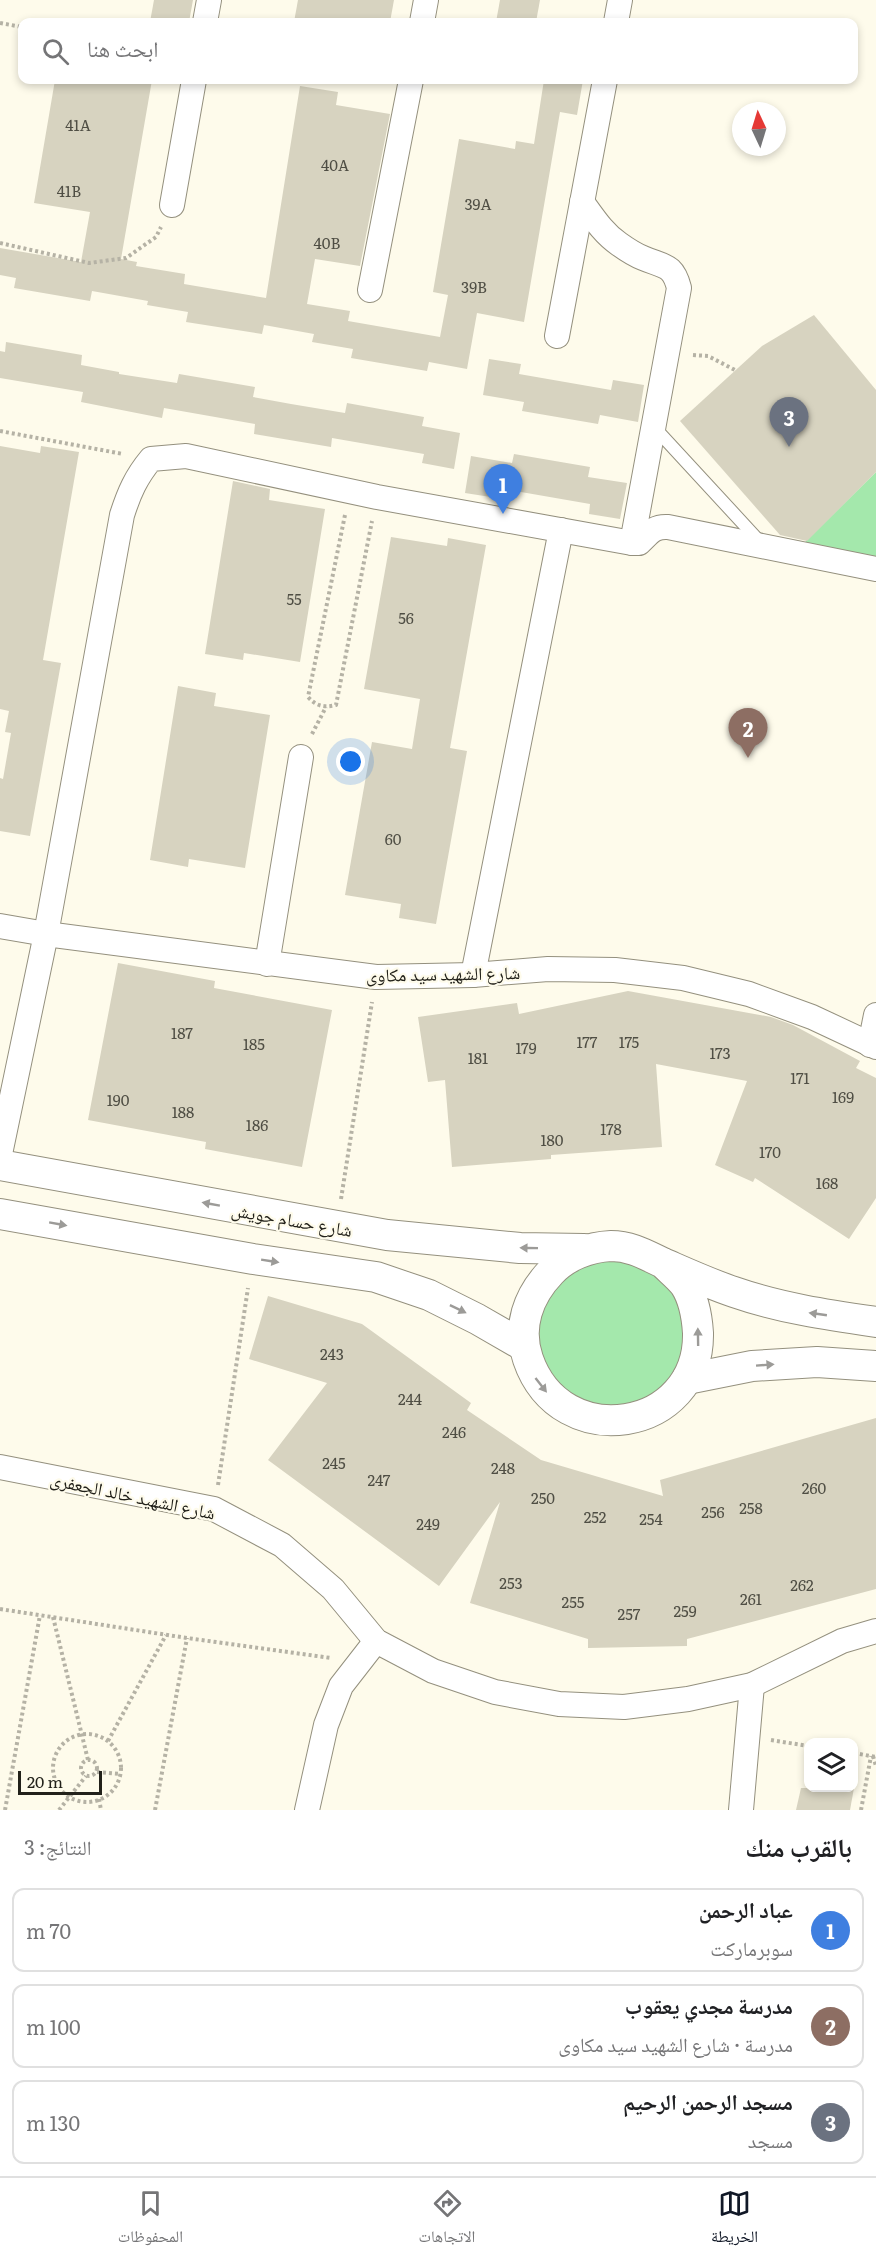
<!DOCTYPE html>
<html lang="ar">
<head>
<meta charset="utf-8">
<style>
	body { margin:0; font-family:Literata,"Noto Naskh Arabic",serif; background:#f2f2f2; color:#202124; direction:rtl }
	.controls { position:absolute; right:18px; bottom:18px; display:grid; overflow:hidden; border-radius:12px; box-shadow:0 3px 9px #0003 }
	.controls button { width:54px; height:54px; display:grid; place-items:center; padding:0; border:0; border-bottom:2px solid #e0e0e0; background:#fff; color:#202124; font:30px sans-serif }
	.compass { position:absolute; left:732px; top:102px; width:54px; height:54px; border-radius:50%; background:#fff; box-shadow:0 3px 9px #0003; rotate:356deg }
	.scale { position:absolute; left:18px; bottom:15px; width:84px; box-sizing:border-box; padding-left:6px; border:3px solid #22211a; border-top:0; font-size:16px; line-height:21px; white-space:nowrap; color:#22211a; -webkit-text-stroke:4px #fefbeb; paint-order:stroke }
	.you { position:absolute; left:351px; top:762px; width:21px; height:21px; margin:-15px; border:4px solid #fff; border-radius:50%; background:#1a73e8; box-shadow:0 0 0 9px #1a73e833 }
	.badge { display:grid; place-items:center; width:39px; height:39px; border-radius:50%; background:#111827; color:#fff; font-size:20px; font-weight:700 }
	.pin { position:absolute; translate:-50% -50px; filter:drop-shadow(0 2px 3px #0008) }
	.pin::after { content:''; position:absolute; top:32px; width:21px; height:18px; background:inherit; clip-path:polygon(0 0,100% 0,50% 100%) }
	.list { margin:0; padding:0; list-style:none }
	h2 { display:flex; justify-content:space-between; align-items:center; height:78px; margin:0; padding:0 24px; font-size:26px }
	h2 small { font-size:20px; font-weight:400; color:#757577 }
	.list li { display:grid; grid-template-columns:39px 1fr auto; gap:18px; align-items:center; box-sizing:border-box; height:84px; margin:0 12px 12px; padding:0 12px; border:2px solid #e0e0e0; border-radius:12px }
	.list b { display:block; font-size:22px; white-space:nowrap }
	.list p { margin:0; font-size:20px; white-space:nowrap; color:#757577 }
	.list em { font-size:20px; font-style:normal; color:#757577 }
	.icon { flex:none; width:33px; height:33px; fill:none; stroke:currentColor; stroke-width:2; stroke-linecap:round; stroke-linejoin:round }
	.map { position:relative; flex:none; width:876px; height:1810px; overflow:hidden; direction:ltr }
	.search { position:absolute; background:#fff; box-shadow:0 3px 9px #0003; left:18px; right:18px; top:18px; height:66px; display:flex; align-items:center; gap:15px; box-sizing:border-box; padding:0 21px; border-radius:12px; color:#757577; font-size:22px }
	.sheet { height:366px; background:#fff }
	nav { display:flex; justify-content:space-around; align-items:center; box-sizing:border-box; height:84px; border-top:2px solid #e0e0e0; background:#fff; font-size:16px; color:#757577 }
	nav a { display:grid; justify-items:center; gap:3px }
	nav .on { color:#111827 }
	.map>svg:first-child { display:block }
</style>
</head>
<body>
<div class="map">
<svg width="876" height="1810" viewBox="0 0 876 1810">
	<rect width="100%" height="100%" fill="#fefbeb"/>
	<g fill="#a4e8ac">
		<path d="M876,472V569L795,552Z"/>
		<path d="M587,1249L663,1263L698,1348L639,1417L553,1400L525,1315Z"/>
	</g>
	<g fill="#d7d3c0">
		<path d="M154,0H193L189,22H150Z"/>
		<path d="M298,0H394L390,22H294Z"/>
		<path d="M500,0H540L536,22H496Z"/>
		<path d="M55,80H152L121,259L137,262L136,266L185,274L184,284L266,298L300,86L338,92L336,105L390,114L360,266L315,259L307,304L350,311L348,321L440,337L448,295L433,292L459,139L515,149L516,141L534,144L544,80H583L577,115L560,112L524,322L477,313L467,369L429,362L427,371L351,358L353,349L312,342L314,334L264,325L262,334L186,322L188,312L147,305L148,301L92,291L90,301L14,288L16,278L0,275V248L81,262L90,212L34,203Z"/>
		<path d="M814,315L876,390V472L807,541L780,535L680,421L762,346Z"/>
		<path d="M6,342L82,355L81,365L119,372V374L177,383L179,374L255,387L253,397L291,404L345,413L347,403L424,417L422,426L460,433L454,469L422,463L424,454L332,438L331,447L254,434L255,424L164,408L162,418L81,402L83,392L0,378V351L5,352Z"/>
		<path d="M489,359L521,364L519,374L611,390L613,380L644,385L638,422L600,415L598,424L522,411L524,402L483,395Z"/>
		<path d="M0,446L40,453L41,446L79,452L43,660L61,663L30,836L0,831V778L3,779L11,733L5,732L9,711L0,709Z"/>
		<path d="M514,454L590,467L588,477L627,483L620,519L589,514L590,504L498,488L497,498L465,493L471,456L512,463Z"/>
		<path d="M233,481L270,489L269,500L325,509L300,662L244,653L243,660L205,654Z"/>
		<path d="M391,537L447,546L448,538L486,545L450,748L467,751L436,924L399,918L401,904L345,895L372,742L412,749L420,699L364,689Z"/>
		<path d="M178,686L216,693L214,706L270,715L245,868L189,859L188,867L150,860Z"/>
		<path d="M118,963L215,981L214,988L332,1010L302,1167L205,1149L206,1142L88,1120Z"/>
		<path d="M628,991L771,1017L793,1025L860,1061L856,1068L876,1078V1198L849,1239L755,1178L753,1182L715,1165L747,1081L656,1064L662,1147L551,1155V1159L452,1167L445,1080L428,1082L418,1017L517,1003L519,1014Z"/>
		<path d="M268,1296L362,1324L471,1403L467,1410L541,1460L663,1496L660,1480L876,1418V1589L687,1639V1646L588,1648V1639L470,1603L500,1502L439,1586L268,1460L327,1383L249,1359Z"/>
		<path d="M801,1788H854L850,1810H796Z"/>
	</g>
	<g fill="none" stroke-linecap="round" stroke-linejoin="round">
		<g stroke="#94907e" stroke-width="14">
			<path id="service" d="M654,427L761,543"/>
		</g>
		<g stroke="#94907e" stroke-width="26">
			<g id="minor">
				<path d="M205,22L209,0"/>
				<path d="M422,22L426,0"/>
				<path d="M616,22L620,0"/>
				<path d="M582,202C593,217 603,233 619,244C626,249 635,255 643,258C664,267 673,264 679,288L632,543"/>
				<path d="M172,205L194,80"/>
				<path d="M370,290L411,80"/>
				<path d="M557,336L605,80"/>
				<path d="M0,926L46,934L376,977L473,975L548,969L615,970L683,978L749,994L812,1017L876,1047"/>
				<path d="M267,964L301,757"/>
				<path d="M473,975L561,530"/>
				<path d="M870,1045L876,1015"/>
				<path d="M0,1154L46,934L122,515C129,493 136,477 151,459L186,456L377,497L632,543H639C649,534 653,526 668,527L876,569"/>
				<path d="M0,1467L214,1509L282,1545L333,1589L376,1641L433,1671L495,1692L559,1704L624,1707L688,1699L752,1685L842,1641L876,1631"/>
				<path d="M307,1810L326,1725L341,1686L376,1641"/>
				<path d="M741,1810L752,1685"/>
			</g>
		</g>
		<g stroke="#94907e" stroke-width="32">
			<g id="tertiary">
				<path d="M0,1165L387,1235L520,1248L584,1249"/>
				<path d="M0,1214L253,1259L376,1277L429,1295L477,1319L524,1346"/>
				<path d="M663,1263C670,1270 679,1277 685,1285C694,1299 697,1317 698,1333C700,1432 561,1455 528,1359C517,1327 528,1296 551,1272C566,1256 589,1247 611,1246C631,1246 646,1255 663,1263C686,1273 710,1284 734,1292C780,1308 828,1315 876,1322"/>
				<path d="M687,1379L752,1366L817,1362L876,1366"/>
			</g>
		</g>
		<g stroke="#b5b2a5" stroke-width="4" stroke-dasharray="3 3" stroke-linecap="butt">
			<path d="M0,23L22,27"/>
			<path d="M0,243L89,263L126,258L156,237L161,227"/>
			<path d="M693,355L708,356L735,370"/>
			<path d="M0,431L123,454"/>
			<path d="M345,515L308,697C316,706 324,708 336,705L372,521"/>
			<path d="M312,734L326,707"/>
			<path d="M341,1199L372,1002"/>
			<path d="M218,1485L248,1288"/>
			<path d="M0,1609L187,1638L331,1658"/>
			<path d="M53,1617L88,1760"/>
			<circle cx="87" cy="1768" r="34"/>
			<path d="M771,1740L808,1746"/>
			<path d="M108,1741L166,1635"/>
			<path d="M854,1753L876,1757"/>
			<path d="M873,1756L876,1766"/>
			<circle cx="89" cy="1768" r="8"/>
			<path d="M97,1772L120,1774"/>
			<path d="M99,1799L101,1810"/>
			<path d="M5,1810L40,1615"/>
			<path d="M59,1810L86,1776"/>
			<path d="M155,1810L187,1638"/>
			<path d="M861,1810L871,1756"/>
		</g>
		<use href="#service" stroke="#fff" stroke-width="12"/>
		<use href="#minor" stroke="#fff" stroke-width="24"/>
		<use href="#tertiary" stroke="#fff" stroke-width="30"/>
	</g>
	<defs><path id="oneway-solid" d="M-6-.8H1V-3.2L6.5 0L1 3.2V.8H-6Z" transform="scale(1.5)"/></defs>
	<g fill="#9c9b98">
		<use href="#oneway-solid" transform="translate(211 1204) rotate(-170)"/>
		<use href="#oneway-solid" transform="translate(58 1224) rotate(10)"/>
		<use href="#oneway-solid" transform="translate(529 1248) rotate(-179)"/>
		<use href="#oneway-solid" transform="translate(270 1261) rotate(9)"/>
		<use href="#oneway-solid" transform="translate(458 1309) rotate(26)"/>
		<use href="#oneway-solid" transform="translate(818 1314) rotate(-172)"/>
		<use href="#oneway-solid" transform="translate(698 1337) rotate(-91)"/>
		<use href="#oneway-solid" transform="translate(765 1365) rotate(-4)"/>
		<use href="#oneway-solid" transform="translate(541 1385) rotate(52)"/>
	</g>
	<g text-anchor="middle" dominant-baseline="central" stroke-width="4.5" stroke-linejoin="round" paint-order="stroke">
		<g font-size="15" fill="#4f4e44">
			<text x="78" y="124">41A</text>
			<text x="335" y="164">40A</text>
			<text x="69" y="190">41B</text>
			<text x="478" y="203">39A</text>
			<text x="327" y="242">40B</text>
			<text x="474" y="286">39B</text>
			<text x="294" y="598">55</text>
			<text x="406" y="617">56</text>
			<text x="393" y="838">60</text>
			<text x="182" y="1032">187</text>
			<text x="587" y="1041">177</text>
			<text x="629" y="1041">175</text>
			<text x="254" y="1043">185</text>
			<text x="526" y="1047">179</text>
			<text x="720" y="1052">173</text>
			<text x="478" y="1057">181</text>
			<text x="800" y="1077">171</text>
			<text x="843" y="1096">169</text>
			<text x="118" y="1099">190</text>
			<text x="183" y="1111">188</text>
			<text x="257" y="1124">186</text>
			<text x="611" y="1128">178</text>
			<text x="552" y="1139">180</text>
			<text x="770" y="1151">170</text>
			<text x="827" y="1182">168</text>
			<text x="332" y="1353">243</text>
			<text x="410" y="1398">244</text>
			<text x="454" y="1431">246</text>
			<text x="334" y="1462">245</text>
			<text x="503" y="1467">248</text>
			<text x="379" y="1479">247</text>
			<text x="814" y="1487">260</text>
			<text x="543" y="1497">250</text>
			<text x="751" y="1507">258</text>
			<text x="713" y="1511">256</text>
			<text x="595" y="1516">252</text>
			<text x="651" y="1518">254</text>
			<text x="428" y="1523">249</text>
			<text x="511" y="1582">253</text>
			<text x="802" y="1584">262</text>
			<text x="751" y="1598">261</text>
			<text x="573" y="1601">255</text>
			<text x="685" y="1610">259</text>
			<text x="629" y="1613">257</text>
		</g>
		<g font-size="18" fill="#22211a" stroke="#fefbeb">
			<text transform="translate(443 973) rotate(-1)">شارع الشهيد سيد مكاوى</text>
			<text transform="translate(292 1219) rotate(10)">شارع حسام جويش</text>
			<text transform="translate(133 1495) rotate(12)">شارع الشهيد خالد الجعفرى</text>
		</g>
	</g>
</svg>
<div class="controls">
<button><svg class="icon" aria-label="layers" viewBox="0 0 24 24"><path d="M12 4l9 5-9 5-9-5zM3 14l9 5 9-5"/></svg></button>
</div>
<svg class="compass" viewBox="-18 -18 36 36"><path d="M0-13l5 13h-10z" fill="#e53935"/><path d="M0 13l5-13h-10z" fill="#757577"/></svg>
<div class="scale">20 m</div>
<div class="you"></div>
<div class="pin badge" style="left:503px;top:514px;background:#3f7fe0">1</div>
<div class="pin badge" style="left:748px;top:758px;background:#8d6e63">2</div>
<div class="pin badge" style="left:789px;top:447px;background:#6b7280">3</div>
<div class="search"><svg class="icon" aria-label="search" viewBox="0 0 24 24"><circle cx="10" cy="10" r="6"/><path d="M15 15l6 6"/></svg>ابحث هنا</div>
</div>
<section class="sheet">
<h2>بالقرب منك<small>النتائج: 3</small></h2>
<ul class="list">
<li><span class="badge" style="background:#3f7fe0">1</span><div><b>عباد الرحمن</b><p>سوبرماركت</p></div><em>70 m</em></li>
<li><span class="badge" style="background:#8d6e63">2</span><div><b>مدرسة مجدي يعقوب</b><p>مدرسة · شارع الشهيد سيد مكاوى</p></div><em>100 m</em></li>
<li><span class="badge" style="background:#6b7280">3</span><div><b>مسجد الرحمن الرحيم</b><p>مسجد</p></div><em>130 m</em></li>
</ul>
</section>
<nav>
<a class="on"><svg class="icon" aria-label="map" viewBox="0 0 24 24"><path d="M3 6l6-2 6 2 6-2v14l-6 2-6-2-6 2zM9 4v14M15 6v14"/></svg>الخريطة</a>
<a><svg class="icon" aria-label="directions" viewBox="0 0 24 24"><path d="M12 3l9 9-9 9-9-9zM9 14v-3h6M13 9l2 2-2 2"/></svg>الاتجاهات</a>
<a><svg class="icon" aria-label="saved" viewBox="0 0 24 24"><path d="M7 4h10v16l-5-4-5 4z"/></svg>المحفوظات</a>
</nav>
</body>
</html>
